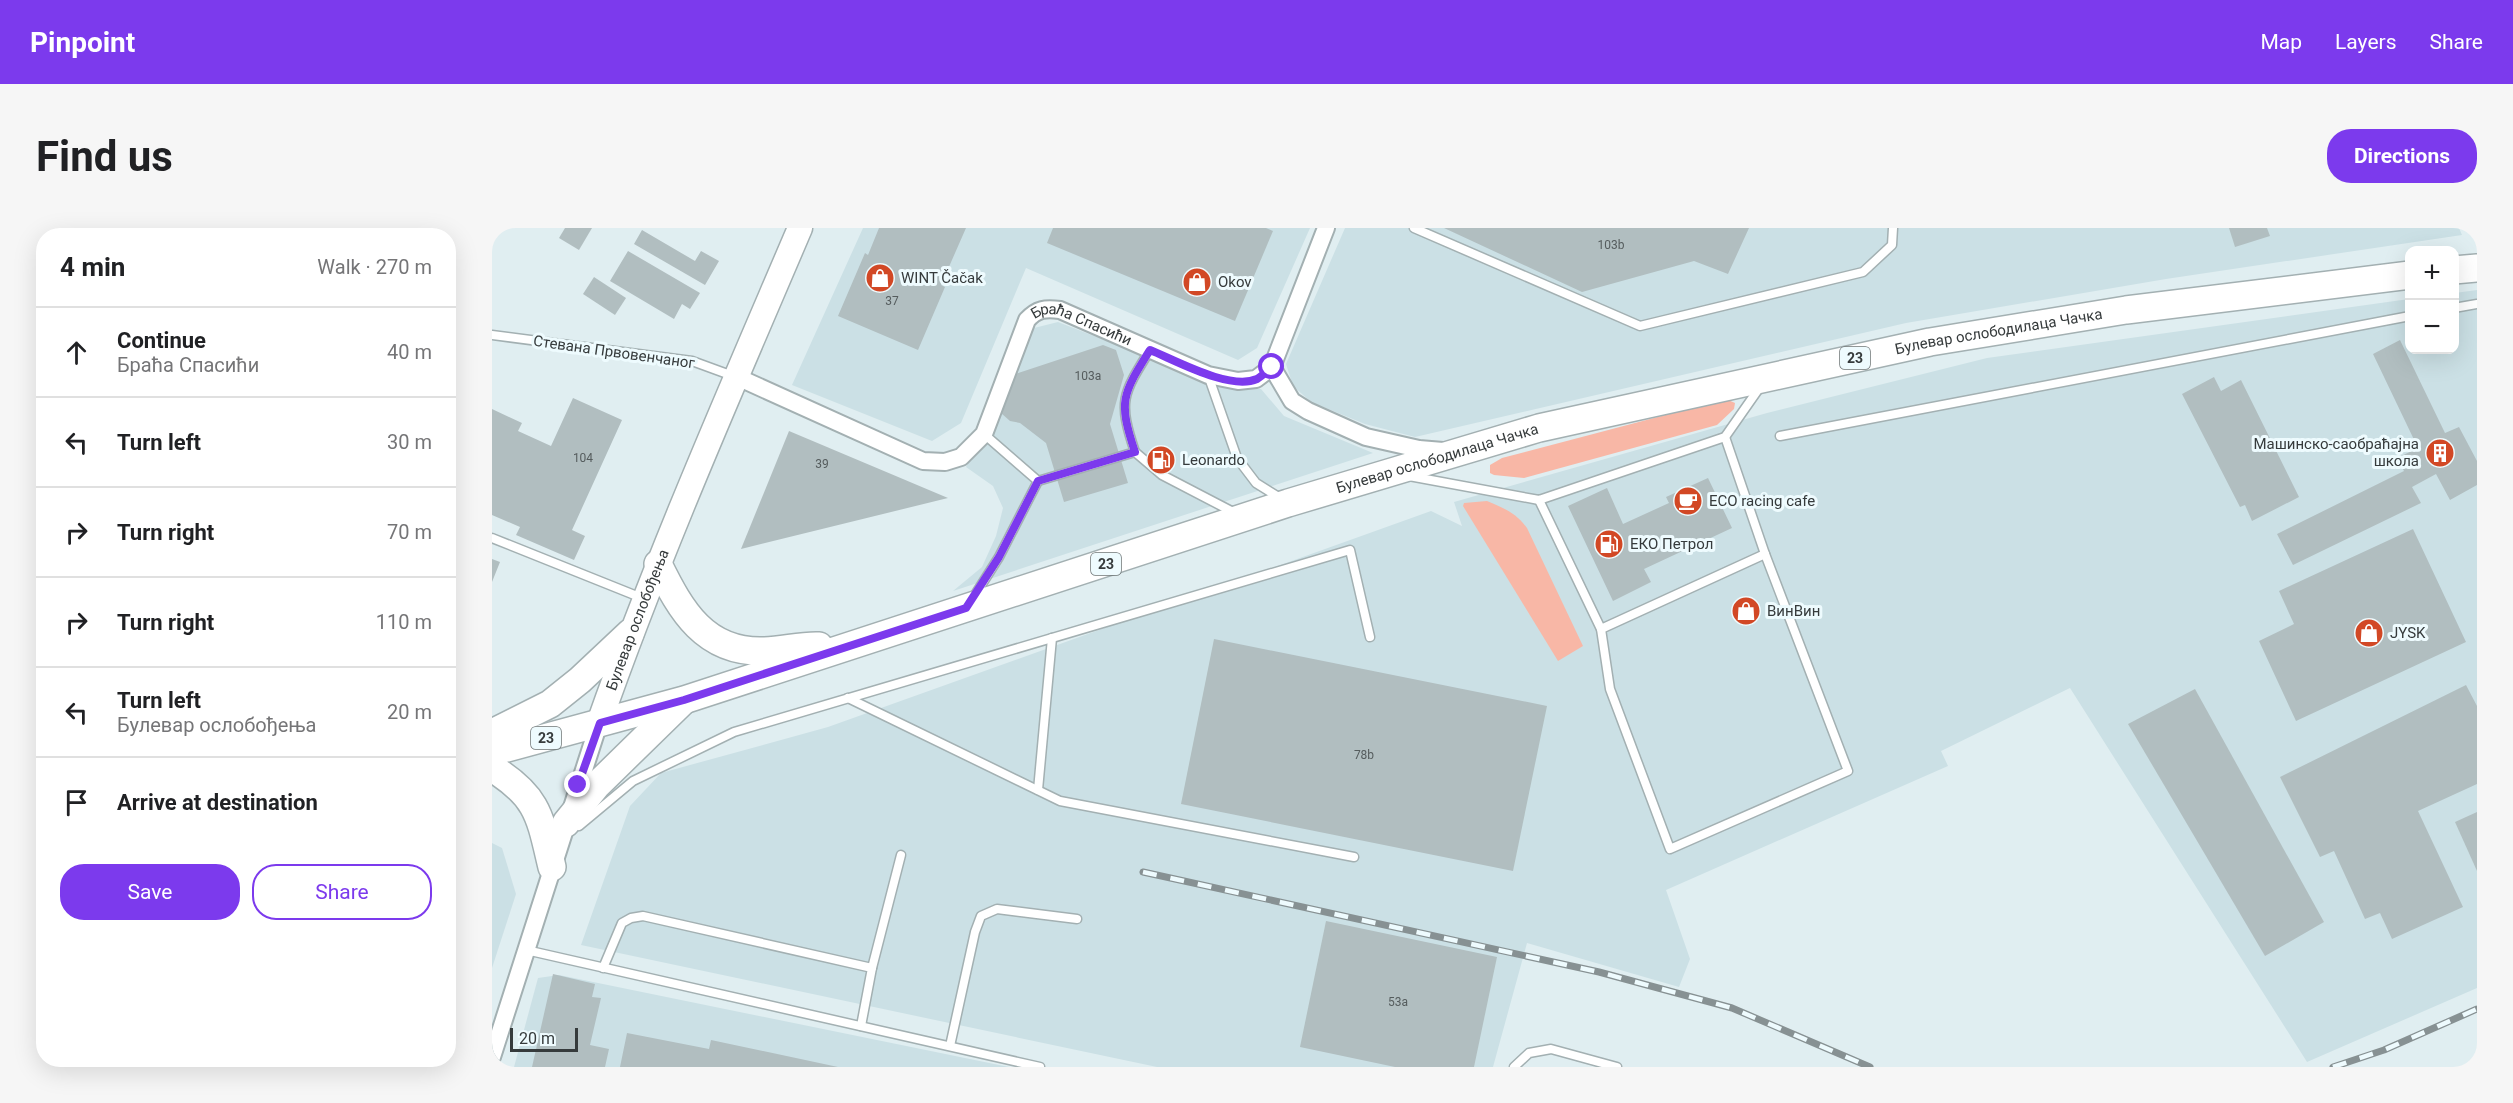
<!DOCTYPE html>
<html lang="en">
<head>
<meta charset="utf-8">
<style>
	body { margin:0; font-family:Roboto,sans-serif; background:#f6f6f6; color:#202124 }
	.controls { position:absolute; right:18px; top:18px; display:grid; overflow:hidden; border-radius:12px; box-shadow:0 6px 24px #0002 }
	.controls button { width:54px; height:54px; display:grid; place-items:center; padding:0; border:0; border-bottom:2px solid #e0e0e0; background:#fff; color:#202124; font:30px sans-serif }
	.scale { position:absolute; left:18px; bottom:15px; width:68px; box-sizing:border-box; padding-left:6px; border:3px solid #363b3c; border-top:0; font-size:16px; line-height:21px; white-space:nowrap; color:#363b3c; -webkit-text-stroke:4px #eefbfe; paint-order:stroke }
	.stop { position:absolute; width:18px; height:18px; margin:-14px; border:4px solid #7c3aed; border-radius:50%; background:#fff }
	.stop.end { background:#7c3aed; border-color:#fff; box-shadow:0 2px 6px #0008 }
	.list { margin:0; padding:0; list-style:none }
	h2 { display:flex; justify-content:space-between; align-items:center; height:78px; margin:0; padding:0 24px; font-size:26px }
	h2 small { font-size:20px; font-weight:400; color:#757577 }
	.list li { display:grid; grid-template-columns:39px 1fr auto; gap:18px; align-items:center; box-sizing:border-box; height:90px; padding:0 24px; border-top:2px solid #e0e0e0 }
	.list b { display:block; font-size:22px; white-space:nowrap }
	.list p { margin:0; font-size:20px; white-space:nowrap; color:#757577 }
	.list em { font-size:20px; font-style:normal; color:#757577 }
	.actions { display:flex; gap:12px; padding:18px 24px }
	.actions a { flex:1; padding:14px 0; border:2px solid #7c3aed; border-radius:24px; text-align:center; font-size:21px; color:#7c3aed }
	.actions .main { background:#7c3aed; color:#fff }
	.icon { flex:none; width:33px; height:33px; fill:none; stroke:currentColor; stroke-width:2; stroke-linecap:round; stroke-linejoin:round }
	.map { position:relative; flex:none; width:1985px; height:839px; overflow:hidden; border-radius:24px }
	header { display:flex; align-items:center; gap:36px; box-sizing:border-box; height:84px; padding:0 30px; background:#7c3aed; color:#fff }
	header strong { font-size:28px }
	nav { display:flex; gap:33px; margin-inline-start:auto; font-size:21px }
	.intro { display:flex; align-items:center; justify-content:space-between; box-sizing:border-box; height:144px; padding:0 36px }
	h1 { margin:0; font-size:42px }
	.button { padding:15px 27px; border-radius:24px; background:#7c3aed; color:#fff; font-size:21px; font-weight:700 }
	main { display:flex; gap:36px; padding:0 36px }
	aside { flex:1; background:#fff; border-radius:24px; box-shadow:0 6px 24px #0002 }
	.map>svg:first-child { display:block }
</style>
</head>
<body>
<header>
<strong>Pinpoint</strong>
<nav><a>Map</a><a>Layers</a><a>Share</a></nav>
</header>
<div class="intro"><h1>Find us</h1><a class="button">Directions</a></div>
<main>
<aside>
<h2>4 min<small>Walk · 270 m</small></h2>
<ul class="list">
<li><svg class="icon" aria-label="ahead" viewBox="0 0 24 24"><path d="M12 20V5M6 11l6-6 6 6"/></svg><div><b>Continue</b><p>Браћа Спасићи</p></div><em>40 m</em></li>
<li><svg class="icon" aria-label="left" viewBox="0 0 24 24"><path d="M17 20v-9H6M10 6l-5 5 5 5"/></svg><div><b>Turn left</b></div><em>30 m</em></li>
<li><svg class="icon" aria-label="right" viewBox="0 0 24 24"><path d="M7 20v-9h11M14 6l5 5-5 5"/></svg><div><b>Turn right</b></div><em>70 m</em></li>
<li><svg class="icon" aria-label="right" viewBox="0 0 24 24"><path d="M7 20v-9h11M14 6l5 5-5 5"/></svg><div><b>Turn right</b></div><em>110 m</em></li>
<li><svg class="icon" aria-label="left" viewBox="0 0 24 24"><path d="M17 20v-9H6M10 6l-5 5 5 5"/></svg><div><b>Turn left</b><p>Булевар ослобођења</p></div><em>20 m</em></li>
<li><svg class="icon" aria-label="arrive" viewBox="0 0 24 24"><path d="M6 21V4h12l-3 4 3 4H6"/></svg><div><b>Arrive at destination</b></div></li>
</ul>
<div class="actions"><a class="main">Save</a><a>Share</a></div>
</aside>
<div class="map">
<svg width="1985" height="839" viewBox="0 0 1985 839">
	<rect width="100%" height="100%" fill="#e0eef1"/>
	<g fill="#cbe0e5">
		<path d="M371,0H818L765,120L746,132L534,40L469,195L440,213L300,157Z"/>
		<path d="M853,0H1967L1970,7L1674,51L1414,95L923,209L873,196L819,174L801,158L794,136Z"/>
		<path d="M1985,62V760L1815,834L1578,460L1449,523L1456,538L1174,662L1198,731L1187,759L1035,715L1001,839H665L89,717L138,578L169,545L336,499L939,283L970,298L962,274L1275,185L1495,130L1917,71L1918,122H1962L1963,65Z"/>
		<path d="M566,94L736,160L769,161L792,188L881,225L461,363L490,339L504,308L511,280L501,258L474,239L542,100Z"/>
		<path d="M0,615L10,620L24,666L0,740Z"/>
		<path d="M67,747L517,839H22L46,750Z"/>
	</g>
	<g fill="#f8b7a6">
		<path d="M1234,171L1243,175L1242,181L1225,197L1032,250L1002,247L998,245V237L1010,230Z"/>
		<path d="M995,273C1012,280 1024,285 1035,300L1091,418L1066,433L971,278L972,275Z"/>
	</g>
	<g fill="#b1bec0">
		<path d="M73,0H100L87,22L67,10Z"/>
		<path d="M387,0H474L449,57L453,59L426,122L346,88L373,25L376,27Z"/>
		<path d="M561,0H774L781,3L743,93L555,15Z"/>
		<path d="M952,0H1257L1236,46L1202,33L1090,64Z"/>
		<path d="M1737,0H1775L1778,8L1743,19Z"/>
		<path d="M150,2L203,33L209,23L227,33L213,57L142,16Z"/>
		<path d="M136,23L208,65L198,81L190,76L182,91L118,53Z"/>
		<path d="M102,49L134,70L123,87L91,66Z"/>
		<path d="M1908,112L1953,205L1967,199L1985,233V257L1958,272L1944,246L1920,259L1929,275L1801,337L1785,306L1912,243L1905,230L1926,220L1881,126Z"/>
		<path d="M611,117L624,122L632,147L618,196L636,255L572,274L554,215L528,195L518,193L509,185L523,146Z"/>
		<path d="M1722,149L1729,163L1749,152L1807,269L1760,293L1753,277L1748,279L1690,166Z"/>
		<path d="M81,170L130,192L80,302L93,308L82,332L24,307L28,299L0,287V181L30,195L26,203L59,218Z"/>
		<path d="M297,203L456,270L249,321Z"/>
		<path d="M1216,250L1240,300L1152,341L1159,354L1121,373L1076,278L1115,260L1131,296L1177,275L1174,269Z"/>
		<path d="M1921,301L1974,414L1804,493L1767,413L1802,396L1787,363Z"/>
		<path d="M0,331L8,334L0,354Z"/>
		<path d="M722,411L1055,478L1021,643L689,576Z"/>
		<path d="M1974,457L1985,478V556L1926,583L1971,679L1900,711L1888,685L1873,691L1842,623L1828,629L1788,549Z"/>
		<path d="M1703,461L1832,694L1773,728L1636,496Z"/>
		<path d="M1985,584V643L1963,594Z"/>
		<path d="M834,693L1005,729L982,839H903L808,819Z"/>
		<path d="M61,746L103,756L100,769L109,770L98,817L117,821L113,839H40Z"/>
		<path d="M135,805L217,821L219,812L346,839H128Z"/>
	</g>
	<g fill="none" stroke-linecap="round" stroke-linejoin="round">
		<g stroke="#a3b0b2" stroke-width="11">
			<g id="service">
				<path d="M922,0L1148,98L1371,44L1400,17L1401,0"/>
				<path d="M1962,80L1985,76"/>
				<path d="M0,107L200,133L241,148"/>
				<path d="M716,147L745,230L764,255L788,270"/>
				<path d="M492,206L546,253L643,224C626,173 630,167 658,122"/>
				<path d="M1288,208L1918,88"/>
				<path d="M643,224L670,247L743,285"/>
				<path d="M917,248L1047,272L1233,209L1268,159"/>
				<path d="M1047,272L1109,401L1118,461L1178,621L1356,543L1273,326L1233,209"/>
				<path d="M0,310L150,370"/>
				<path d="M481,370L507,329L546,253"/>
				<path d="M1109,401L1273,326"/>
				<path d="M356,470L568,573L862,629"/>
				<path d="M546,562L560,410"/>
				<path d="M87,598L141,553L242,504L858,322L878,409"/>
				<path d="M34,722L548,839"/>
				<path d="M111,740L130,695L139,690L151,688L380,740L369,798"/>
				<path d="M380,740L409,627"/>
				<path d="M458,818L483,704L489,688L505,681L585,691"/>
				<path d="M1022,839L1037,825L1059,821L1125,839"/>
				<path d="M1984,839H1985"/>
			</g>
		</g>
		<g stroke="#a3b0b2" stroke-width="20">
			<g id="minor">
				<path d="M780,139L800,173L816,183L874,209L927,221L951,223"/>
				<path id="s1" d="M243,148L431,233L453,234L469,229L492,206L535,92C545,81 553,80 568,82L716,147L746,153L764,151L780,139L834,0"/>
				<path d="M0,829L107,495"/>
			</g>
		</g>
		<g stroke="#a3b0b2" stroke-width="27">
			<g id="secondary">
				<path id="s2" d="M107,495C166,327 238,164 308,0"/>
			</g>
		</g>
		<g stroke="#a3b0b2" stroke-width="30">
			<g id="primary">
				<path d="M1962,42L1985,40"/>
				<path d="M166,336C189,383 213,425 272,423C291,423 308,417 327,418"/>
				<path d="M0,505L58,476L88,452L138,405"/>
				<path id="s3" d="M0,524L192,472L796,275L1047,200L1438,114L1634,82L1918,47"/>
				<path d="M0,540C47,569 48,589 60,639"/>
				<path d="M74,595L105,557L191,473"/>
			</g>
		</g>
		<use href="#service" stroke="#fff" stroke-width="8"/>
		<use href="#minor" stroke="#fff" stroke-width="16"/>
		<use href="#secondary" stroke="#fff" stroke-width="24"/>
		<use href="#primary" stroke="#fff" stroke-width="27"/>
		<g stroke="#879193" stroke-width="7">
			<g id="rail">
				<path d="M651,644L1107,744L1240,780L1378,839"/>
				<path d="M1841,839L1892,822L1985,781"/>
			</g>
		</g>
		<use href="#rail" stroke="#eefbfe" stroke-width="4.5" stroke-dasharray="14" stroke-linecap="butt"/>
	</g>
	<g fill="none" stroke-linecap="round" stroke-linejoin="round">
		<path stroke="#7c3aed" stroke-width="8" d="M86,557L108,495L192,472L474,380L507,329L546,253L643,224C626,173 630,167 658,122C683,132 738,163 765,151C770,148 775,143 780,139"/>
	</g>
	<defs>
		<g id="shop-disc" transform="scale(1.5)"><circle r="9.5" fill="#d24825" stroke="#eefbfe"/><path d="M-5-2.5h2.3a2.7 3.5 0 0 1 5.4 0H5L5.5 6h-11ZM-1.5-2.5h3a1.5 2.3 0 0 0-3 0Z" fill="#fff"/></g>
		<g id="building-disc" transform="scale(1.5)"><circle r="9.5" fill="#d24825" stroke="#eefbfe"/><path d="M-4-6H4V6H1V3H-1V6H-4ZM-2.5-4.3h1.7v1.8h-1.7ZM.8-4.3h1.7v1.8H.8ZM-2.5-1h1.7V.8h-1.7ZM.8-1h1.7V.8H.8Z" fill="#fff"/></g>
		<g id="fuel-disc" transform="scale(1.5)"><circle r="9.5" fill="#d24825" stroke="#eefbfe"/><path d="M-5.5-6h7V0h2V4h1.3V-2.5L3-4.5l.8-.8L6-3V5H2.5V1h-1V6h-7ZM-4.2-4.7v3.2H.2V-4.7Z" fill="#fff"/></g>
		<g id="cafe-disc" transform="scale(1.5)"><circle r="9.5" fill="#d24825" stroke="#eefbfe"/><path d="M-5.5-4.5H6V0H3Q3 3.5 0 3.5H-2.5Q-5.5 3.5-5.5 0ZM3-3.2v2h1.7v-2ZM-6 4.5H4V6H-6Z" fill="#fff"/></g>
	</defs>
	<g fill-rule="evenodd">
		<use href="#shop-disc" x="388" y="50"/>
		<use href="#shop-disc" x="705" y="54"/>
		<use href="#building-disc" x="1948" y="225"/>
		<use href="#fuel-disc" x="669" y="232"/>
		<use href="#cafe-disc" x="1196" y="273"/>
		<use href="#fuel-disc" x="1117" y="316"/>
		<use href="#shop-disc" x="1254" y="383"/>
		<use href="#shop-disc" x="1877" y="405"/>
	</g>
	<g text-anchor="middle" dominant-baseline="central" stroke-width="6" stroke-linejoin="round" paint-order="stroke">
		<g font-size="12" fill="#555c5d">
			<text x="1119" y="17">103b</text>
			<text x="400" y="73">37</text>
			<text x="596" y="148">103a</text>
			<text x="91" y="230">104</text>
			<text x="330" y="236">39</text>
			<text x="872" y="527">78b</text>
			<text x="906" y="774">53a</text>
		</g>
		<g fill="#eefbfe" stroke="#6d7576" stroke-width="1.5">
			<rect x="1348" y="119" width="30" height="22" rx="4.5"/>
			<rect x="599" y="325" width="30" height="22" rx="4.5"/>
			<rect x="39" y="499" width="30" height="22" rx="4.5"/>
		</g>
		<g font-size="14" font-weight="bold" fill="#363b3c">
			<text x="1363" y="130">23</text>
			<text x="614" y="336">23</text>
			<text x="54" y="510">23</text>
		</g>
		<g font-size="15" fill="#363b3c" stroke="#eefbfe" text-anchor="start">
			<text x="409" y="50">WINT Čačak</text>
			<text x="726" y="54">Okov</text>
			<text x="1927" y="216" text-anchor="end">Машинско-саобраћајна<tspan x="1927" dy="17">школа</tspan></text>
			<text x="690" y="232">Leonardo</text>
			<text x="1217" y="273">ECO racing cafe</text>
			<text x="1138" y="316">ЕКО Петрол</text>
			<text x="1275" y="383">ВинВин</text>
			<text x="1898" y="405">JYSK</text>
		</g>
		<g font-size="15" fill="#363b3c" stroke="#eefbfe">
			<text stroke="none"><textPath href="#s3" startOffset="1566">Булевар ослободилаца Чачка</textPath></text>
			<text stroke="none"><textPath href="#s1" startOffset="460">Браћа Спасићи</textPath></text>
			<text transform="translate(122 124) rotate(8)">Стевана Првовенчаног</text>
			<text stroke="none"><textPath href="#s3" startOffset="990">Булевар ослободилаца Чачка</textPath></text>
			<text stroke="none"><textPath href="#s2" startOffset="110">Булевар ослобођења</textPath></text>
		</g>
	</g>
</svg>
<div class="controls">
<button>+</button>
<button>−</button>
</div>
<div class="scale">20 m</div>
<div class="stop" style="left:780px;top:139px"></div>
<div class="stop end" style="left:86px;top:557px"></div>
</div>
</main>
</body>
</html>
